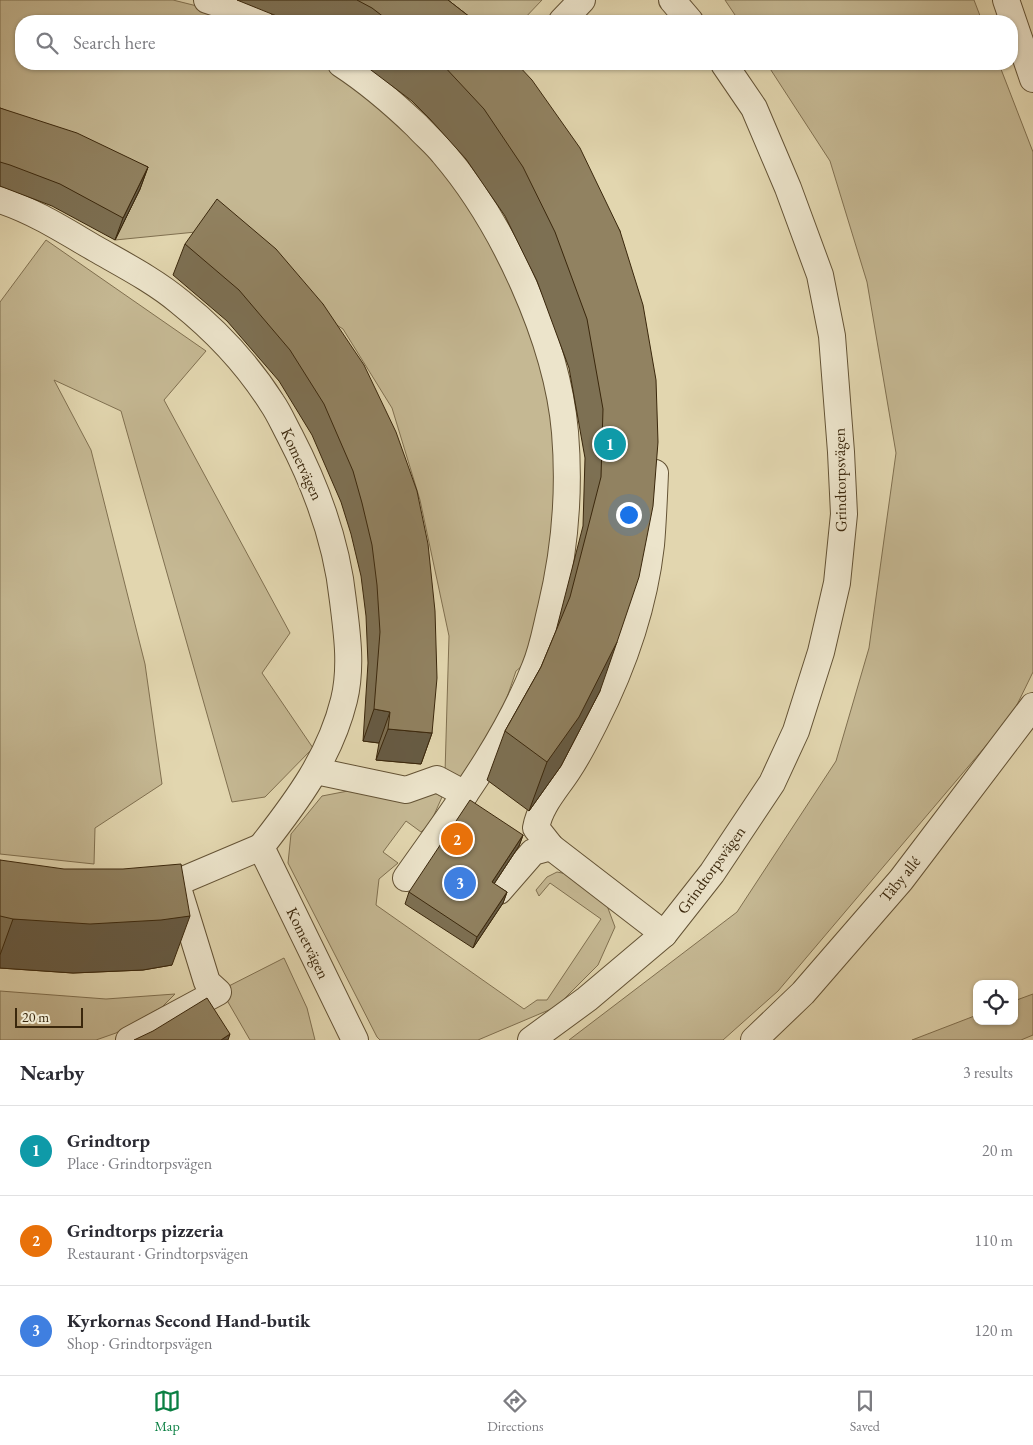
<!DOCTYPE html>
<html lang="en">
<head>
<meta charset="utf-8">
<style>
	body { margin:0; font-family:"EB Garamond",serif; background:#f7f7f7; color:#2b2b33 }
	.controls { position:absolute; right:15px; bottom:15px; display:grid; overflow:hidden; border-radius:10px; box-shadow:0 1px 4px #0004 }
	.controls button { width:45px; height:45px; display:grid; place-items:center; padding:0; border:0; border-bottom:1px solid #e1e1e2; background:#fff; color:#2b2b33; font:25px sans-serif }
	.scale { position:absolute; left:15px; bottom:12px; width:68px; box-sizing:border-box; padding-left:5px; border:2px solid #3a270c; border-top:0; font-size:14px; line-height:18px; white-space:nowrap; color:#3a270c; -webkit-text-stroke:4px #ece4cb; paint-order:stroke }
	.you { position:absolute; left:628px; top:514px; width:18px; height:18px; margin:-12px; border:4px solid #fff; border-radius:50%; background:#1a73e8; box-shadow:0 0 0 8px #1a73e833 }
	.badge { display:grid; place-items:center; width:32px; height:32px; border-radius:50%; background:#0b8043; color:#fff; font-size:16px; font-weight:700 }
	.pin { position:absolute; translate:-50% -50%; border:2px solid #fff; box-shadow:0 1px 5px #0006 }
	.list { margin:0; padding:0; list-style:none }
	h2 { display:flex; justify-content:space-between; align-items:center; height:65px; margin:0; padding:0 20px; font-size:21px }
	h2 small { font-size:16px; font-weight:400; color:#7c7c81 }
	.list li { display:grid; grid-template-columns:32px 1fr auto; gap:15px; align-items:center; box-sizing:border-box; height:90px; padding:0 20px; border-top:1px solid #e1e1e2 }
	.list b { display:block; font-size:19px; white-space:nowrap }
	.list p { margin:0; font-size:16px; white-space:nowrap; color:#7c7c81 }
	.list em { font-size:16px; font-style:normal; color:#7c7c81 }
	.icon { flex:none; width:28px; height:28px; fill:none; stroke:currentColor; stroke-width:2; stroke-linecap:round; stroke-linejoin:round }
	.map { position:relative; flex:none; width:1033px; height:1040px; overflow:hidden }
	.search { position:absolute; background:#fff; box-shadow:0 1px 4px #0004; left:15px; right:15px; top:15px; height:55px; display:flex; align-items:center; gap:12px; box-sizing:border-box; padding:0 18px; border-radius:20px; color:#7c7c81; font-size:19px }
	.sheet { height:335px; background:#fff }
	nav { display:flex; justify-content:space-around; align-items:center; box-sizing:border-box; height:70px; border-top:1px solid #e1e1e2; background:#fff; font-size:14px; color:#7c7c81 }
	nav a { display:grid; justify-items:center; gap:2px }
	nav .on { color:#0b8043 }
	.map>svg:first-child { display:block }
</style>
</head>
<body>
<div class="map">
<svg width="1033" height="1040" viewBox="0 0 1033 1040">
	<rect width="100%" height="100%" fill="#e2d6af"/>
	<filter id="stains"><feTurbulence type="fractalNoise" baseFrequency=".004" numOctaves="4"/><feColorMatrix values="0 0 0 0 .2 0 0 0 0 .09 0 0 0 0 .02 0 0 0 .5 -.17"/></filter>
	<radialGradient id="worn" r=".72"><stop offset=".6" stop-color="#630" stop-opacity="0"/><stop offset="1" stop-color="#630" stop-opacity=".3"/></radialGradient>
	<g fill="#c5b893" stroke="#807050">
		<path d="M0,0H173L205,8L243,21H21V64H323L382,98L451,169L517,274L552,384L559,505L534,656L516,671L498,724L466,777L453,782L445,773L449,636L420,500L392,408L343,329L265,280L206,231L115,240L140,189L0,132Z"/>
		<path d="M445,0H542L522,21H455Z"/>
		<path d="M725,0H974L982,21H739Z"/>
		<path d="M767,64H999L1033,152V672L1012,715L778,991L723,1040H569L737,912L836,761L869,648L896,453L867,282L830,161Z"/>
		<path d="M46,240L206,351L164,400L290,633L262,673L313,748L265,797L232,802L121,411L54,380L91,450L145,664L162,784L95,828L94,864L0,854V302Z"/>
		<path d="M410,779L442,797L430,824L421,832L406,821L383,852L398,863L379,879L376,905L524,1009L537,1000H547L601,919L550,883L539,896L536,890L547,877L557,872L567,874L606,903L615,927L598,965L556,1007L478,1040H380L377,1037L288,863L291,834L322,796Z"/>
		<path d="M284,958L307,1008L315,1040H250L221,990Z"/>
		<path d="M0,991L106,999L175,994L162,1007L116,1033L96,1040H0Z"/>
		<path d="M1033,994V1035L1021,1040H912L977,1015V1021H1014V1001Z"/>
	</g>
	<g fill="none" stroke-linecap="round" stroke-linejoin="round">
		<g stroke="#645335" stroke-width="28">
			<g id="minor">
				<path d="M207,0L228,7L260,21"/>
				<path d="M672,0L690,21"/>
				<path d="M1006,0L1033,79"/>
				<path d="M562,21L582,0"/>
				<path d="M341,64C370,83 392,102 417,126C425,135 435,143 443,153C503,223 557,340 565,432C570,492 565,550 551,608C546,628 543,648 535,667C505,744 453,811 406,878"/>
				<path d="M0,200C34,211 65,231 96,249C124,265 155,281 180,302C215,330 248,365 272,403C279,413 284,425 290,436C317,488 337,542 343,601C347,633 352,667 344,700C330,757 297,801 261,847L355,1040"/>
				<path d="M655,473C654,497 653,522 651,545C644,607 623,667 595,722C587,738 579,754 569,769C557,788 540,805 536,828L551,847L664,934"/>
				<path d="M316,771L406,790L437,779L465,794"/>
				<path d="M149,891L176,883L261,847"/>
				<path d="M499,891L533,852L551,847"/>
				<path d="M129,1040L218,992L207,982L178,888"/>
				<path d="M531,1040L587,999L664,934L712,873L772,783L796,731L821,652L837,583L844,514L841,452L832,336L820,275L788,188L754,108L724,64"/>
				<path d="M754,1040L803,993L901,880L1033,706"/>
			</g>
		</g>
		<use href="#minor" stroke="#ece4cb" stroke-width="26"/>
	</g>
	<g fill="#7d7053" stroke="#3a270c">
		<path d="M237,0H448L475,21H289Z"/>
		<path d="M363,64H517L620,231L600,691L561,766L529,811L487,780L505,731L541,667L556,631L583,526L585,458L569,368L537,281L505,216L466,159L430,119L412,101Z"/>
		<path d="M0,108L148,167L140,189L115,240L52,206L0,186Z"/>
		<path d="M185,244L323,304L432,733L421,764L376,760L379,743L363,741L368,663L366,616L361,576L351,534L341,502L312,435L279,381L227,321L173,275Z"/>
		<path d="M523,835L519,846L494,884L507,892L503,903L473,948L405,904L409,892Z"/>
		<path d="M0,860L172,965L143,970L73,973L0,968Z"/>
	</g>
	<g fill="#665b44" stroke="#3a270c">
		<path d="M148,167L140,189L115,240L123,218Z"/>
		<path d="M617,642L600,691L561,766L529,811L547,762Z"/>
		<path d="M374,709L390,712L379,743L363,741Z"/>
		<path d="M388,729L432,733L421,764L376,760Z"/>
		<path d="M523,835L519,846L488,893L492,882Z"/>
		<path d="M507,892L503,903L473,948L477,937Z"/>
		<path d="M190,916L172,965L143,970L73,973L0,968V955L13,919Z"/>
		<path d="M230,1034L228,1040H221Z"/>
	</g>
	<g fill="#918261" stroke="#3a270c">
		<path d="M357,0H448L475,21H389L372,8Z"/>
		<path d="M442,64H517L532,80L580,148L620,231L643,305L656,380L658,442L653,506L639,577L617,642L579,717L547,762L505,731L541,667L570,597L601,477L603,409L587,319L555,232L523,167L484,109Z"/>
		<path d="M0,108L77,133L148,167L123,218L60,184L10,165L0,162Z"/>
		<path d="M217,199L276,249L323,304L364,365L396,432L417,491L428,544L435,611L437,678L432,733L388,729L390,712L374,709L380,632L377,585L372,545L362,503L353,471L324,404L290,350L239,290L185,244Z"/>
		<path d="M470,800L523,835L492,882L507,892L477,937L409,892Z"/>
		<path d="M0,860L64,869H123L181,864L190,916L161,920L90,924L13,919L0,916Z"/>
		<path d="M207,998L230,1034L221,1040H134L153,1031Z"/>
	</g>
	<g text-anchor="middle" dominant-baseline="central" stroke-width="4.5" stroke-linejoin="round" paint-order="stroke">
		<g font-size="16" fill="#3a270c" stroke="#ece4cb">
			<text transform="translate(302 464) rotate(65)">Kometvägen</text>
			<text transform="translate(840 480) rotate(-91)">Grindtorpsvägen</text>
			<text transform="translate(711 870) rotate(-54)">Grindtorpsvägen</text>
			<text transform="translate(900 879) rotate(-51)">Täby allé</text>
			<text transform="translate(308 943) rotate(64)">Kometvägen</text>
		</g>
	</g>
	<rect width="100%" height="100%" filter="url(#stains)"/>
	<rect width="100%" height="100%" fill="url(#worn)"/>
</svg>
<div class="controls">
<button><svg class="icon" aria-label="locate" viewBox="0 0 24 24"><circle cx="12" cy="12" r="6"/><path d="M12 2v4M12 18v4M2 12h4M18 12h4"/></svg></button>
</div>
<div class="scale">20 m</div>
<div class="you"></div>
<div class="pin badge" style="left:610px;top:444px;background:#0f9aa8">1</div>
<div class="pin badge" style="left:457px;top:839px;background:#e8710a">2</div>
<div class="pin badge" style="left:460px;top:883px;background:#3f7fe0">3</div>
<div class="search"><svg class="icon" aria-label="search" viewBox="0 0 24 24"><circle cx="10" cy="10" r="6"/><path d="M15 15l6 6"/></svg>Search here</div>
</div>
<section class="sheet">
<h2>Nearby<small>3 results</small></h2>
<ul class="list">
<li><span class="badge" style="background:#0f9aa8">1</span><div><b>Grindtorp</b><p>Place · Grindtorpsvägen</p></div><em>20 m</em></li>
<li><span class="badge" style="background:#e8710a">2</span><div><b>Grindtorps pizzeria</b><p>Restaurant · Grindtorpsvägen</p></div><em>110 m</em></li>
<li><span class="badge" style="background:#3f7fe0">3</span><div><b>Kyrkornas Second Hand-butik</b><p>Shop · Grindtorpsvägen</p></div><em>120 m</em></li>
</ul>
</section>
<nav>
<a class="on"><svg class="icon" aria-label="map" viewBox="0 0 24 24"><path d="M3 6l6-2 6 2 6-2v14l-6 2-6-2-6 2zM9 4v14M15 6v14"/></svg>Map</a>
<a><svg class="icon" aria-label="directions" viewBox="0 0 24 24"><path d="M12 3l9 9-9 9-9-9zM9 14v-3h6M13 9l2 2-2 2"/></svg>Directions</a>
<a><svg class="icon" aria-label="saved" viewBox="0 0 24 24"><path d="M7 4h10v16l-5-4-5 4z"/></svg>Saved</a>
</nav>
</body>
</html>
